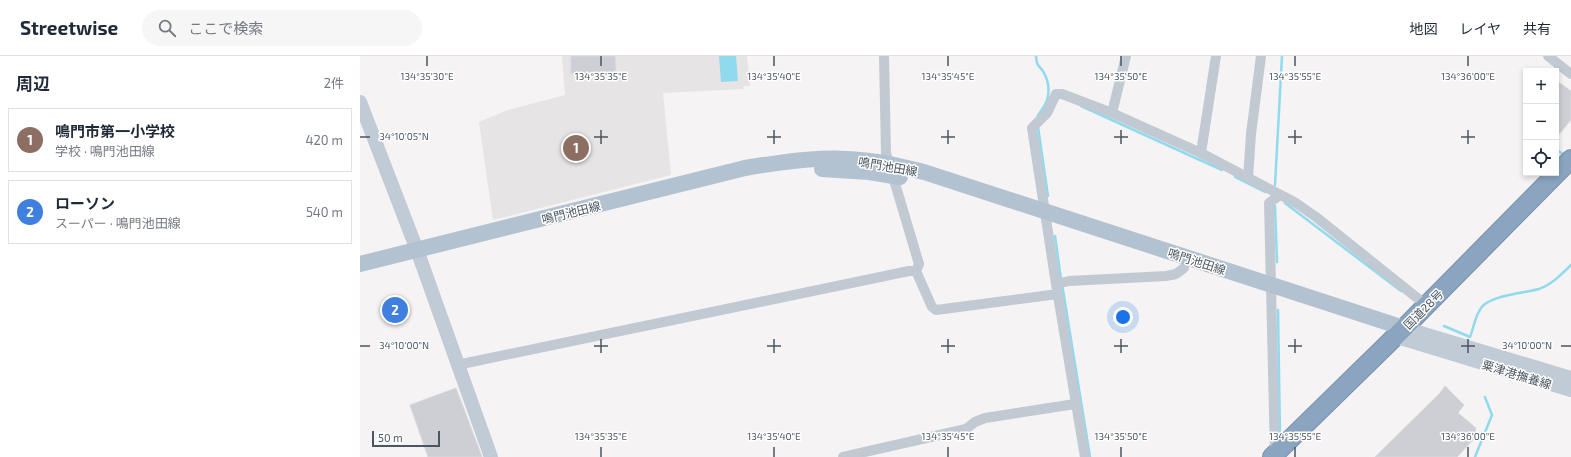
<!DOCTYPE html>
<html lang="ja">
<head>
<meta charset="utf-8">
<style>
	body { margin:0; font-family:"Exo 2","Noto Sans JP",sans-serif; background:#f6f6f7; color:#1f2937 }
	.controls { position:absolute; right:12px; top:12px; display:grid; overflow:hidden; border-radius:0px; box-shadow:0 2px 6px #0003 }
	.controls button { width:36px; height:36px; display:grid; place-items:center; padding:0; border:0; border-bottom:1px solid #e0e1e3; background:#fff; color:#1f2937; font:20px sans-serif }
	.scale { position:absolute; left:12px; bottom:10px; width:68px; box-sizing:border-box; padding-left:4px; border:2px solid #4a5661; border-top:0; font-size:11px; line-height:14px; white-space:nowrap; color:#4a5661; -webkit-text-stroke:3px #fff; paint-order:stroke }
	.you { position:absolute; left:763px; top:261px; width:14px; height:14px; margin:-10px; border:3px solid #fff; border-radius:50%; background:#1a73e8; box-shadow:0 0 0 6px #1a73e833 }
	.badge { display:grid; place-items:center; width:26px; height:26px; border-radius:50%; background:#1a73e8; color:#fff; font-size:13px; font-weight:700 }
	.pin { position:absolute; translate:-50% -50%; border:2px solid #fff; box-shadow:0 1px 4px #0006 }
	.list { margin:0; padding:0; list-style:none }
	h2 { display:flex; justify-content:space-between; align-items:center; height:52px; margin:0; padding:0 16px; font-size:17px }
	h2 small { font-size:13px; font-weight:400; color:#747a83 }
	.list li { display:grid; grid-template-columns:26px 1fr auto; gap:12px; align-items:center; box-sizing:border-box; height:64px; margin:0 8px 8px; padding:0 8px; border:1px solid #e0e1e3; border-radius:0px }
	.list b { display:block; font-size:15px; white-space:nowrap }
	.list p { margin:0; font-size:13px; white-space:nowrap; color:#747a83 }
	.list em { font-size:13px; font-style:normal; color:#747a83 }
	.icon { flex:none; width:22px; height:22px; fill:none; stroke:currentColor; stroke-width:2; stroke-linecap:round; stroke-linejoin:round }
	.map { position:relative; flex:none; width:1211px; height:401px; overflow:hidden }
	header { display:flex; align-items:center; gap:24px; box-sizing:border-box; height:56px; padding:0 20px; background:#fff; border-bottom:1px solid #e0e1e3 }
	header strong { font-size:19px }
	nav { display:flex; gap:22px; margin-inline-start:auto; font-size:14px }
	.search { width:280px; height:36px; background:#f6f6f7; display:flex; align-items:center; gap:10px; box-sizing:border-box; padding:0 14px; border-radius:22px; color:#747a83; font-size:15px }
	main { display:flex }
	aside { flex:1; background:#fff }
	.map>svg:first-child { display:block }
</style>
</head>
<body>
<header>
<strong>Streetwise</strong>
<div class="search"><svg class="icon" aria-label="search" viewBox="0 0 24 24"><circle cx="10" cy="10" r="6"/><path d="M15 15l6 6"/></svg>ここで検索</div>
<nav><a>地図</a><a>レイヤ</a><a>共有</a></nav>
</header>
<main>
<aside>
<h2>周辺<small>2件</small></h2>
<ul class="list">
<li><span class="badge" style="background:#8d6e63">1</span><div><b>鳴門市第一小学校</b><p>学校 · 鳴門池田線</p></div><em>420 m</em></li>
<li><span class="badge" style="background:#3f7fe0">2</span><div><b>ローソン</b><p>スーパー · 鳴門池田線</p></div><em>540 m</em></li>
</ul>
</aside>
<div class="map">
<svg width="1211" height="401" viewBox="0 0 1211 401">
	<rect width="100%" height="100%" fill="#f5f3f3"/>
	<path fill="#e6e4e5" d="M202,0H387L390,30H383L384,33L303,37L311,119L133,164L119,66L148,54L205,39Z"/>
	<path fill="#90daee" d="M359,0H376L378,25L361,26Z"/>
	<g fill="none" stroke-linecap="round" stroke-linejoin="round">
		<g stroke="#90daee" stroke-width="2.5">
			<path d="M676,0C677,14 681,9 685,19C690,29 690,42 683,52C681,55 678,58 677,62"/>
			<path d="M721,50L862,114"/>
			<path d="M678,71L688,140"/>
			<path d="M1196,93L1205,100"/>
			<path d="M875,121L905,136"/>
			<path d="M915,129L922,0"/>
			<path d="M925,147L1041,235"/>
			<path d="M915,150L917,206"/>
			<path d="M695,180L701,223"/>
			<path d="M702,228L730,401"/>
			<path d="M918,254L920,380"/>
			<path d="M1084,270L1110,281C1114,271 1116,255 1125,248C1137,239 1164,237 1179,233C1191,229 1202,218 1211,209"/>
			<path d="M1115,401L1132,359L1125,341"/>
		</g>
	</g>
	<g fill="#cdcfd5" stroke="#d7d9de">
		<path d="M211,0H255L256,16L211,18Z"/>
		<path d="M1196,24L1211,35V64L1196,82Z"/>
		<path d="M42,243L46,259L28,265L24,249Z"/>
		<path d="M1085,330L1104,349L1098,357L1116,372L1113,384L1097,401H1015L1080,337Z"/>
		<path d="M96,332L122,401H68L50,349Z"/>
	</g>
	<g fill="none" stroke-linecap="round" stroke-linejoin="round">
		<g stroke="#7690ad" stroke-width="20">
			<path id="highway" d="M912,401L1044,272L1211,103"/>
		</g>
		<g stroke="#c1cad2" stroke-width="10">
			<path d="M524,0L526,97L559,208L556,215"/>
			<path d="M856,0L841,97L936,147L956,161L1066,249"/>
			<path d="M1188,0L1211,18"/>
			<path d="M752,57L766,0"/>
			<path d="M888,122L891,78L901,0"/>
			<path d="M556,215L572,251L576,254L698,238"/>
			<path d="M696,228L672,72L687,57L696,38H702L752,57L841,97"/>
			<path d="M97,309L549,215H556"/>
			<path d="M915,399L909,147L920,139"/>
			<path d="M483,401L606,373L615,366L625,362L715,348"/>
			<path d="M725,401L696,228L709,225L806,220L816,218L824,212"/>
		</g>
		<g stroke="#c1cbd6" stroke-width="14">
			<path d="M0,46L57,194L131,401"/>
			<path d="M1044,272L1211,322"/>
			<path d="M1034,280L1211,334"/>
		</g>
		<g stroke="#b3c2d1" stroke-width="16">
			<path d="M462,113L509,116L540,121"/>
			<path d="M0,208L385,112C427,105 468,99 510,105C528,107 546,112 564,116L1044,272"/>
		</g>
		<use href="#highway" stroke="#8ba5c1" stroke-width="18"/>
	</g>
	<path fill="none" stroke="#4a5661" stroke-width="1.5" d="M67,0V10M241,0V10M414,0V10M588,0V10M761,0V10M935,0V10M1108,0V10M241,74V88M414,74V88M588,74V88M761,74V88M935,74V88M1108,74V88M0,81H10M234,81H248M407,81H421M581,81H595M754,81H768M928,81H942M1101,81H1115M241,283V297M414,283V297M588,283V297M761,283V297M935,283V297M1108,283V297M0,290H10M234,290H248M407,290H421M581,290H595M754,290H768M928,290H942M1101,290H1115M1201,290H1211M241,391V401M414,391V401M588,391V401M761,391V401M935,391V401M1108,391V401"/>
	<g text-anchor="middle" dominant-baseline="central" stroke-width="3" stroke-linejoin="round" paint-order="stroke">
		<g font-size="12" fill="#4a5661" stroke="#fff">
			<text transform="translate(528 110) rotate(10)">鳴門池田線</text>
			<text transform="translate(211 156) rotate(-14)">鳴門池田線</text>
			<text transform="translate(837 205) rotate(18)">鳴門池田線</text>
			<text transform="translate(1063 253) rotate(-45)">国道28号</text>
			<text transform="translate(1157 318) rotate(17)">粟津港撫養線</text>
		</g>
	</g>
	<g font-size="10" text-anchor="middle" fill="#4a5661" stroke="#fff" stroke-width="3" stroke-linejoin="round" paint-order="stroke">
		<text x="67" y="24">134°35'30"E</text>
		<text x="241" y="24">134°35'35"E</text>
		<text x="414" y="24">134°35'40"E</text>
		<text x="588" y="24">134°35'45"E</text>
		<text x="761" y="24">134°35'50"E</text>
		<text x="935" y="24">134°35'55"E</text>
		<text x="1108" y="24">134°36'00"E</text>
		<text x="44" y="84">34°10'05"N</text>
		<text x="44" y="293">34°10'00"N</text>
		<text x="1167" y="293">34°10'00"N</text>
		<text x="241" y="384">134°35'35"E</text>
		<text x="414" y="384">134°35'40"E</text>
		<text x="588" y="384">134°35'45"E</text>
		<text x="761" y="384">134°35'50"E</text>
		<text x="935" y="384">134°35'55"E</text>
		<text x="1108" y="384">134°36'00"E</text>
	</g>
</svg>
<div class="controls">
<button>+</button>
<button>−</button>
<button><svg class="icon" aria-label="locate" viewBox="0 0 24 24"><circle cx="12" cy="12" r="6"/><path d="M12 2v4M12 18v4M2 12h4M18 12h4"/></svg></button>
</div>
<div class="scale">50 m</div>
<div class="you"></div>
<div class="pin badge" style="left:216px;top:92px;background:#8d6e63">1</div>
<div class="pin badge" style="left:35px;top:254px;background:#3f7fe0">2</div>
</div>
</main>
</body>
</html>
